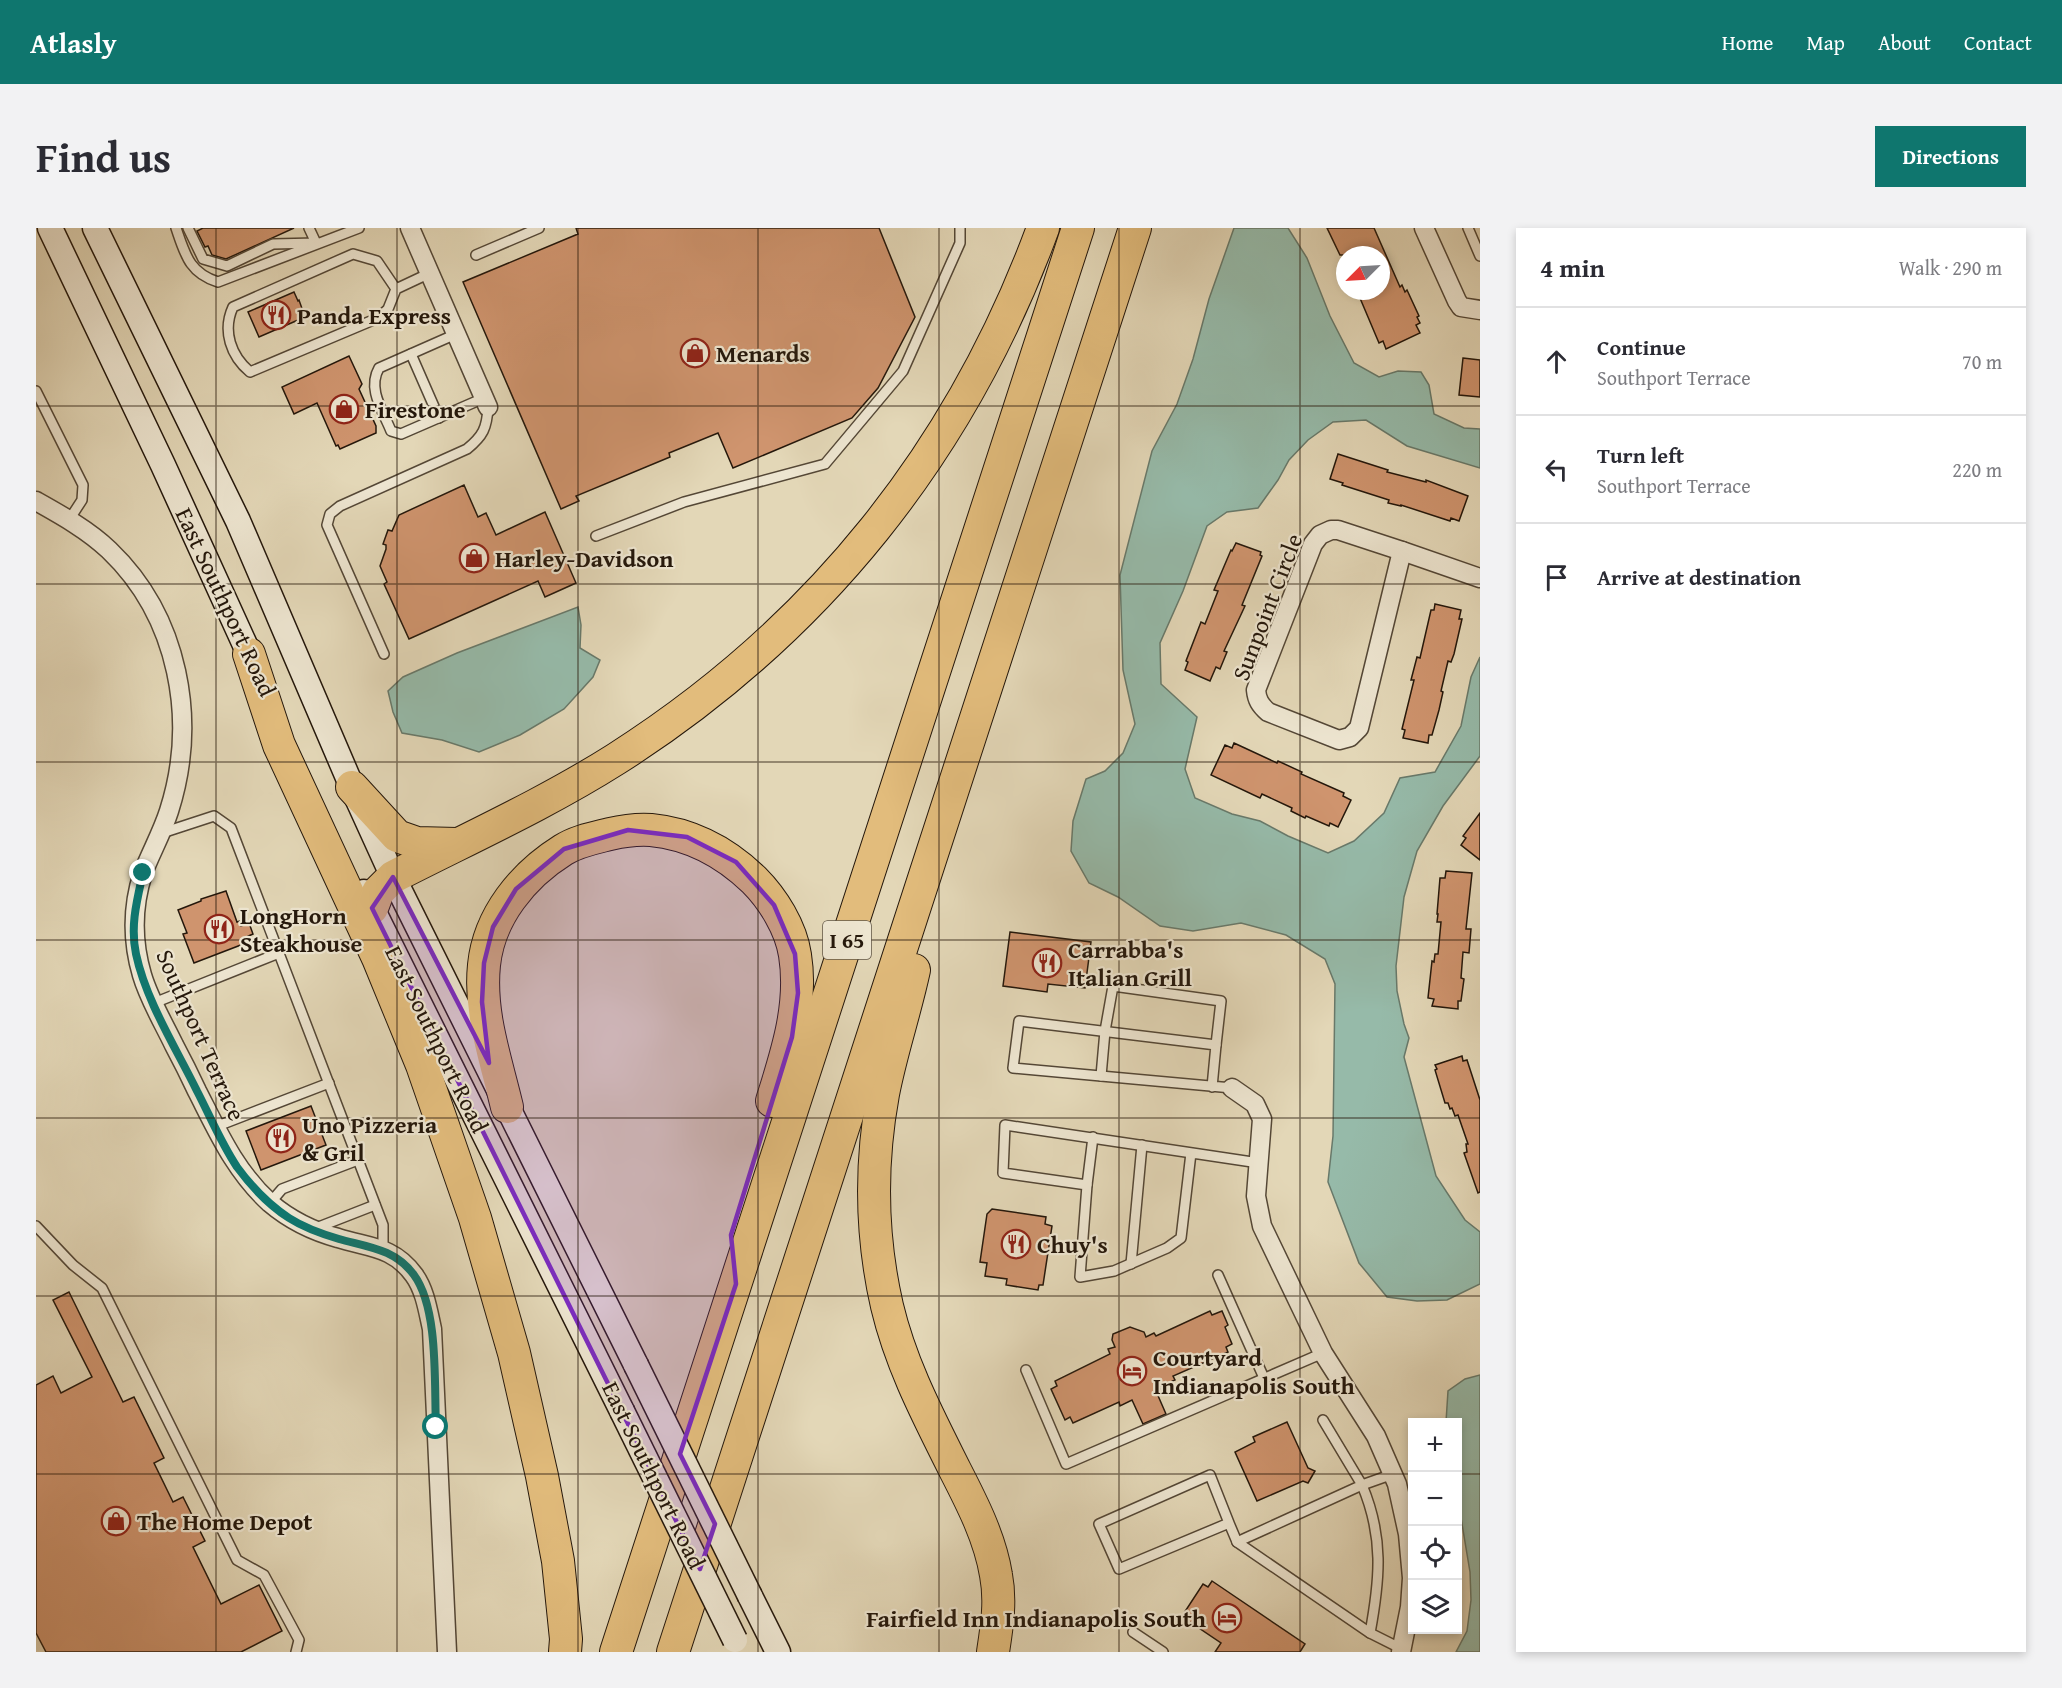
<!DOCTYPE html>
<html lang="en">
<head>
<meta charset="utf-8">
<style>
	body { margin:0; font-family:"Gentium Book Plus",serif; background:#f2f2f3; color:#2b2b33 }
	.controls { position:absolute; right:18px; bottom:18px; display:grid; overflow:hidden; border-radius:0px; box-shadow:0 3px 9px #0003 }
	.controls button { width:54px; height:54px; display:grid; place-items:center; padding:0; border:0; border-bottom:2px solid #e1e1e2; background:#fff; color:#2b2b33; font:30px sans-serif }
	.compass { position:absolute; left:1300px; top:18px; width:54px; height:54px; border-radius:50%; background:#fff; box-shadow:0 3px 9px #0003; rotate:246deg }
	.stop { position:absolute; width:18px; height:18px; margin:-14px; border:4px solid #0f766e; border-radius:50%; background:#fff }
	.stop.end { background:#0f766e; border-color:#fff; box-shadow:0 2px 6px #0008 }
	.list { margin:0; padding:0; list-style:none }
	h2 { display:flex; justify-content:space-between; align-items:center; height:78px; margin:0; padding:0 24px; font-size:26px }
	h2 small { font-size:20px; font-weight:400; color:#7c7c81 }
	.list li { display:grid; grid-template-columns:39px 1fr auto; gap:18px; align-items:center; box-sizing:border-box; height:108px; padding:0 24px; border-top:2px solid #e1e1e2 }
	.list b { display:block; font-size:22px; white-space:nowrap }
	.list p { margin:0; font-size:20px; white-space:nowrap; color:#7c7c81 }
	.list em { font-size:20px; font-style:normal; color:#7c7c81 }
	.icon { flex:none; width:33px; height:33px; fill:none; stroke:currentColor; stroke-width:2; stroke-linecap:round; stroke-linejoin:round }
	.map { position:relative; flex:none; width:1444px; height:1424px; overflow:hidden; border-radius:0px }
	header { display:flex; align-items:center; gap:36px; box-sizing:border-box; height:84px; padding:0 30px; background:#0f766e; color:#fff }
	header strong { font-size:28px }
	nav { display:flex; gap:33px; margin-inline-start:auto; font-size:21px }
	.intro { display:flex; align-items:center; justify-content:space-between; box-sizing:border-box; height:144px; padding:0 36px }
	h1 { margin:0; font-size:42px }
	.button { padding:15px 27px; border-radius:0px; background:#0f766e; color:#fff; font-size:21px; font-weight:700 }
	main { display:flex; gap:36px; padding:0 36px }
	aside { flex:1; background:#fff; border-radius:0px; box-shadow:0 3px 9px #0003 }
	.map>svg:first-child { display:block }
</style>
</head>
<body>
<header>
<strong>Atlasly</strong>
<nav><a>Home</a><a>Map</a><a>About</a><a>Contact</a></nav>
</header>
<div class="intro"><h1>Find us</h1><a class="button">Directions</a></div>
<main>
<div class="map">
<svg width="1444" height="1424" viewBox="0 0 1444 1424">
	<rect width="100%" height="100%" fill="#e3d7b7"/>
	<filter id="stains"><feTurbulence type="fractalNoise" baseFrequency=".00333" numOctaves="4"/><feColorMatrix values="0 0 0 0 .2 0 0 0 0 .09 0 0 0 0 .02 0 0 0 .5 -.17"/></filter>
	<radialGradient id="worn" r=".72"><stop offset=".6" stop-color="#630" stop-opacity="0"/><stop offset="1" stop-color="#630" stop-opacity=".3"/></radialGradient>
	<g fill="#96baa9" stroke="#68796a" stroke-width="1.5">
		<path d="M1198,0H1252L1271,30L1294,88L1318,135L1343,149L1362,143L1385,144L1393,157L1398,186L1428,200L1444,201V240L1371,218L1330,192L1297,194L1272,212L1253,232L1242,252L1222,280L1191,284L1171,298L1147,363L1124,415L1125,456L1161,489L1149,541L1159,570L1196,586L1224,593L1252,608L1292,625L1318,613L1348,585L1364,550L1399,544L1425,498L1435,449L1444,429V528L1407,578L1381,623L1368,669L1360,738L1361,763L1368,796L1373,810L1368,829L1400,948L1429,992L1444,1004V1056L1411,1072L1381,1073L1351,1069L1323,1035L1292,954L1297,908L1299,756L1289,731L1250,707L1205,695L1157,703L1124,698L1082,669L1053,655L1035,623L1037,593L1050,551L1069,543L1087,525L1099,496L1087,442L1084,347L1116,223L1141,176L1157,131L1173,71Z"/>
		<path d="M542,379L545,397L544,420L564,432L557,449L528,481L484,507L443,524L406,512L366,505L357,484L352,463L367,449L421,425Z"/>
		<path d="M1444,1147V1424H1420L1431,1403L1435,1372L1434,1344L1422,1272V1194H1410L1412,1163L1429,1151Z"/>
	</g>
	<g fill="#cf946e" stroke="#24170b" stroke-width="1.5">
		<path d="M167,0H258L190,31L176,27L172,18L169,19L161,3Z"/>
		<path d="M540,0H843L879,89L842,160L816,190L697,240L682,205L633,225L634,229L540,268L543,273L525,281L427,54L542,6Z"/>
		<path d="M1291,0H1338L1364,59L1366,57L1369,64L1371,62L1383,88L1381,89L1384,95L1380,97L1384,105L1350,121L1347,113L1343,115L1321,63H1345V27H1304Z"/>
		<path d="M258,64L262,73L263,72L269,89L223,109L212,84Z"/>
		<path d="M313,128L326,156L323,161L340,198V205L304,221L302,217L300,218L281,175L258,186L246,159Z"/>
		<path d="M1427,130L1444,132V169L1423,167Z"/>
		<path d="M1302,226L1352,242L1351,244L1390,254V252L1432,268L1423,293L1415,290L1414,293L1365,277V278L1352,275L1353,272L1306,257L1307,255L1294,251Z"/>
		<path d="M428,257L442,289L450,285L460,307L509,284L540,355L509,369L502,353L373,411L348,356L351,354L344,338L350,321V317L347,316L352,302L356,303L363,287Z"/>
		<path d="M1200,315L1225,324L1224,327L1226,328L1206,377L1209,378L1188,423L1191,424L1184,441L1180,439L1174,453L1149,442L1152,434L1150,433L1165,394L1169,396L1182,363L1178,362L1195,322L1196,323Z"/>
		<path d="M1399,376L1425,382L1423,391H1426L1418,426L1415,434L1412,433L1405,463L1407,464L1403,482L1396,507H1393L1392,515L1367,510L1369,502L1366,501L1378,452H1375L1381,429L1384,430L1395,382H1398Z"/>
		<path d="M1198,515L1241,535L1242,533L1266,544L1265,546L1308,565L1307,568L1315,572L1302,599L1294,595L1293,598L1270,588L1269,590L1255,583L1256,580L1226,566L1224,570L1175,547L1189,517L1196,520Z"/>
		<path d="M1444,585V632L1425,617L1430,610L1427,608Z"/>
		<path d="M1410,643L1436,645L1430,701H1435L1433,725L1427,724L1425,750L1428,751L1425,773H1422V781L1396,778L1398,771L1392,770L1396,733L1398,734L1399,726H1402L1405,694H1401L1402,686H1401L1404,650H1409Z"/>
		<path d="M190,663L201,694L204,693L205,698L213,695L217,706L208,710L210,715L158,735L147,706L151,705L142,682L165,673V671Z"/>
		<path d="M974,704L1055,714L1049,760L1012,756L1011,764L967,758Z"/>
		<path d="M1426,828L1427,833L1431,832L1444,872V964L1442,965L1428,925L1431,924L1430,916H1432L1422,887L1419,888L1416,880L1414,881L1412,875H1409L1399,842L1401,841L1399,837Z"/>
		<path d="M275,878L290,917L225,942L210,903Z"/>
		<path d="M956,981L1010,989L1009,996L1016,998L1007,1057H1003L1002,1062L970,1057L971,1051L949,1048L951,1035L944,1034L951,986Z"/>
		<path d="M33,1064L87,1174L98,1169L128,1230L118,1235L137,1274L147,1269L169,1313L157,1319L185,1376L223,1357L246,1403L205,1424H10L0,1405V1157L17,1148L25,1165L56,1149L17,1072Z"/>
		<path d="M1174,1083L1176,1087L1186,1083L1192,1097L1189,1099L1196,1116L1190,1119L1192,1124L1137,1148L1139,1152L1123,1159L1124,1161L1120,1163L1130,1186L1107,1196L1096,1172L1084,1178L1083,1174L1037,1195L1034,1189L1029,1192L1015,1161L1021,1158L1019,1153L1074,1126L1072,1121L1079,1119L1076,1112L1077,1106L1094,1099L1108,1104L1110,1109L1118,1105L1120,1108Z"/>
		<path d="M1251,1194L1272,1240L1279,1243L1272,1255L1267,1253L1221,1273L1199,1224L1219,1214L1217,1209Z"/>
		<path d="M1176,1353L1269,1416L1264,1424H1179L1185,1415L1151,1392L1153,1388L1148,1385L1167,1356L1172,1359Z"/>
	</g>
	<g fill="none" stroke-linecap="round" stroke-linejoin="round">
		<g stroke="#544736" stroke-width="12">
			<g id="lane">
				<path d="M140,0C149,26 153,45 182,54L323,0"/>
				<path d="M152,0L167,31L191,38L237,16L280,15L273,0"/>
				<path d="M1432,0L1444,28"/>
				<path d="M440,27L503,0"/>
				<path d="M360,61L341,33L317,26L197,79C186,103 195,128 214,144L342,90L352,81L360,61L394,45"/>
				<path d="M420,106L343,140C331,161 347,183 355,203L365,206L448,170"/>
				<path d="M375,126L403,190"/>
				<path d="M0,163L47,257L46,272L33,292"/>
				<path d="M560,308L648,274L789,236L867,143L924,15V0"/>
				<path d="M348,426L291,297L294,286L304,278L431,221C447,208 451,200 452,179"/>
				<path d="M126,605L178,588L195,600L347,997V1022"/>
				<path d="M118,775L243,725"/>
				<path d="M1065,848L1069,803L1077,758L1185,773L1180,817"/>
				<path d="M1176,859L1180,817L983,793L977,840L1196,860"/>
				<path d="M179,899L293,855"/>
				<path d="M1155,925L1145,1010L1131,1020L1078,1043L1044,1049L1051,957L967,945L969,897L1223,935"/>
				<path d="M1051,957L1057,909"/>
				<path d="M234,975L246,961L322,932"/>
				<path d="M0,998L37,1037L66,1060L201,1332L228,1347L263,1412L260,1424"/>
				<path d="M280,1000L339,977"/>
				<path d="M1095,1036L1106,917"/>
				<path d="M1182,1047L1228,1150"/>
				<path d="M990,1142L1030,1236L1287,1125"/>
				<path d="M1357,1246L1326,1257C1348,1309 1344,1351 1334,1405L1366,1421"/>
				<path d="M1193,1295L1174,1247L1063,1296L1083,1341L1193,1295L1201,1314L1334,1405"/>
				<path d="M1201,1314L1326,1257L1287,1192"/>
				<path d="M1097,1404L1127,1424"/>
			</g>
		</g>
		<g stroke="#544736" stroke-width="21">
			<g id="street">
				<path d="M374,0L452,179"/>
				<path d="M1388,0L1421,73L1425,79L1444,82"/>
				<path d="M0,273C25,287 52,302 73,322C143,389 162,492 133,583C126,605 115,624 107,645C96,679 96,713 106,747C113,771 127,794 138,817C146,832 154,848 161,863C182,904 199,943 234,975C254,992 276,1003 302,1010C333,1020 357,1018 378,1047C389,1062 392,1083 396,1101L411,1424"/>
				<path d="M1295,302H1302L1366,323L1323,500L1314,509L1303,512L1232,484C1224,477 1221,472 1220,462L1277,316L1284,307Z"/>
				<path d="M1366,323L1444,350"/>
				<path d="M1196,860L1219,876L1226,891L1220,968L1226,998L1287,1125L1340,1208L1361,1256L1372,1306L1376,1350L1374,1379L1365,1424"/>
			</g>
		</g>
		<g stroke="#24170b" stroke-width="27">
			<g id="secondary">
				<path d="M14,0L127,237L220,441"/>
				<path d="M59,0L202,293L316,559L357,649L600,1137"/>
				<path d="M328,664L586,1183"/>
				<path d="M714,1368L742,1424"/>
			</g>
		</g>
		<g stroke="#24170b" stroke-width="34">
			<g id="highway">
				<path d="M213,426L243,517L342,730L386,837L439,990L478,1125L506,1248L522,1333L530,1411L529,1424"/>
				<path d="M316,559L361,608L381,615L421,616"/>
				<path d="M336,680L342,664L357,649C431,611 509,576 580,531C781,403 925,224 1007,0"/>
				<path d="M878,742C869,784 855,824 847,866C834,937 835,1008 851,1078C865,1137 892,1188 919,1242C936,1275 954,1310 960,1347C965,1373 961,1398 957,1424"/>
				<path d="M471,879C460,832 443,786 448,737C453,688 487,647 527,622C541,613 558,610 574,606C587,603 601,601 615,602C656,606 689,624 718,652C737,671 755,700 759,727C767,777 751,825 736,873"/>
				<path d="M580,1424L1042,0"/>
				<path d="M637,1424L1099,0"/>
			</g>
		</g>
		<use href="#lane" stroke="#ede5d0" stroke-width="9"/>
		<use href="#street" stroke="#ede5d0" stroke-width="18"/>
		<use href="#secondary" stroke="#ede5d0" stroke-width="24"/>
		<use href="#highway" stroke="#e2bc7c" stroke-width="32"/>
		<g stroke="#24170b" stroke-width="27" stroke-linecap="butt">
			<g id="secondary-bridge">
				<path d="M600,1137L714,1368"/>
				<path d="M586,1183L699,1412"/>
			</g>
		</g>
		<use href="#secondary-bridge" stroke="#ede5d0" stroke-width="24"/>
	</g>
	<g fill="none" stroke-linecap="round" stroke-linejoin="round">
		<path stroke="#0f766e" stroke-width="8" d="M107,645C101,672 94,698 100,726C110,773 140,820 161,863C174,888 185,915 201,939C215,958 233,977 253,990C267,999 286,1006 303,1011C332,1019 359,1021 378,1047C403,1081 398,1157 400,1199"/>
	</g>
	<path fill="#7b2cbf" fill-opacity="0.2" stroke="#7b2cbf" stroke-width="4.5" stroke-linejoin="round" d="M592,602L651,609L700,634L738,677L759,726L762,765L756,809L695,1007L700,1056L644,1226L679,1296L664,1341L336,680L357,649L453,835L446,774L448,735L457,699L480,661L528,621Z"/>
	<path fill="none" stroke="#24170b" stroke-width="1.5" stroke-opacity="0.55" d="M180,0V1424M361,0V1424M542,0V1424M722,0V1424M903,0V1424M1083,0V1424M1264,0V1424M0,178H1444M0,356H1444M0,534H1444M0,712H1444M0,890H1444M0,1068H1444M0,1246H1376M1422,1246H1444"/>
	<defs>
		<g id="restaurant-ring" transform="scale(1.5)"><circle r="9.5" fill="#ede5d0" stroke="#8f2418" stroke-width="1.5"/><path d="M-5-6h1v4h1v-4h1v4h1v-4h1v5L-1.5 .5V6h-2V.5L-5-1ZM5-6V6H3V1.5H1.5Q1.5-4 5-6Z" fill="#8f2418"/></g>
		<g id="shop-ring" transform="scale(1.5)"><circle r="9.5" fill="#ede5d0" stroke="#8f2418" stroke-width="1.5"/><path d="M-5-2.5h2.3a2.7 3.5 0 0 1 5.4 0H5L5.5 6h-11ZM-1.5-2.5h3a1.5 2.3 0 0 0-3 0Z" fill="#8f2418"/></g>
		<g id="hotel-ring" transform="scale(1.5)"><circle r="9.5" fill="#ede5d0" stroke="#8f2418" stroke-width="1.5"/><path d="M-6-4.5h1.5V1H6V5H4.5V3h-9V5H-6ZM-4 0a1.8 1.8 0 1 1 3.6 0ZM.5 0V-2.5h3Q6-2.5 6 0Z" fill="#8f2418"/></g>
	</defs>
	<g fill-rule="evenodd">
		<use href="#restaurant-ring" x="240" y="87"/>
		<use href="#shop-ring" x="659" y="125"/>
		<use href="#shop-ring" x="308" y="181"/>
		<use href="#shop-ring" x="438" y="330"/>
		<use href="#restaurant-ring" x="183" y="701"/>
		<use href="#restaurant-ring" x="1011" y="735"/>
		<use href="#restaurant-ring" x="245" y="910"/>
		<use href="#restaurant-ring" x="980" y="1016"/>
		<use href="#hotel-ring" x="1096" y="1143"/>
		<use href="#shop-ring" x="80" y="1293"/>
		<use href="#hotel-ring" x="1191" y="1390"/>
	</g>
	<g text-anchor="middle" dominant-baseline="central" stroke-width="4.5" stroke-linejoin="round" paint-order="stroke">
		<rect fill="#ede5d0" stroke="#605546" stroke-width="1.5" x="787" y="693" width="48" height="38" rx="4.5"/>
		<g font-size="22" font-weight="bold" fill="#24170b">
			<text x="811" y="712">I 65</text>
		</g>
		<g font-size="24" font-weight="bold" fill="#24170b" stroke="#ede5d0" text-anchor="start">
			<text x="261" y="87">Panda Express</text>
			<text x="680" y="125">Menards</text>
			<text x="329" y="181">Firestone</text>
			<text x="459" y="330">Harley-Davidson</text>
			<text x="204" y="687">LongHorn<tspan x="204" dy="28">Steakhouse</tspan></text>
			<text x="1032" y="721">Carrabba's<tspan x="1032" dy="28">Italian Grill</tspan></text>
			<text x="266" y="896">Uno Pizzeria<tspan x="266" dy="28">&amp; Gril</tspan></text>
			<text x="1001" y="1016">Chuy's</text>
			<text x="1117" y="1129">Courtyard<tspan x="1117" dy="28">Indianapolis South</tspan></text>
			<text x="101" y="1293">The Home Depot</text>
			<text x="1170" y="1390" text-anchor="end">Fairfield Inn Indianapolis South</text>
		</g>
		<g font-size="24" fill="#24170b" stroke="#ede5d0">
			<text transform="translate(190 374) rotate(65)">East Southport Road</text>
			<text transform="translate(1231 379) rotate(-69)">Sunpoint Circle</text>
			<text transform="translate(165 807) rotate(66)">Southport Terrace</text>
			<text transform="translate(401 811) rotate(64)">East Southport Road</text>
			<text transform="translate(618 1247) rotate(64)">East Southport Road</text>
		</g>
	</g>
	<rect width="100%" height="100%" filter="url(#stains)"/>
	<rect width="100%" height="100%" fill="url(#worn)"/>
</svg>
<div class="controls">
<button>+</button>
<button>−</button>
<button><svg class="icon" aria-label="locate" viewBox="0 0 24 24"><circle cx="12" cy="12" r="6"/><path d="M12 2v4M12 18v4M2 12h4M18 12h4"/></svg></button>
<button><svg class="icon" aria-label="layers" viewBox="0 0 24 24"><path d="M12 4l9 5-9 5-9-5zM3 14l9 5 9-5"/></svg></button>
</div>
<svg class="compass" viewBox="-18 -18 36 36"><path d="M0-13l5 13h-10z" fill="#e53935"/><path d="M0 13l5-13h-10z" fill="#7c7c81"/></svg>
<div class="stop" style="left:400px;top:1199px"></div>
<div class="stop end" style="left:107px;top:645px"></div>
</div>
<aside>
<h2>4 min<small>Walk · 290 m</small></h2>
<ul class="list">
<li><svg class="icon" aria-label="ahead" viewBox="0 0 24 24"><path d="M12 20V5M6 11l6-6 6 6"/></svg><div><b>Continue</b><p>Southport Terrace</p></div><em>70 m</em></li>
<li><svg class="icon" aria-label="left" viewBox="0 0 24 24"><path d="M17 20v-9H6M10 6l-5 5 5 5"/></svg><div><b>Turn left</b><p>Southport Terrace</p></div><em>220 m</em></li>
<li><svg class="icon" aria-label="arrive" viewBox="0 0 24 24"><path d="M6 21V4h12l-3 4 3 4H6"/></svg><div><b>Arrive at destination</b></div></li>
</ul>
</aside>
</main>
</body>
</html>
